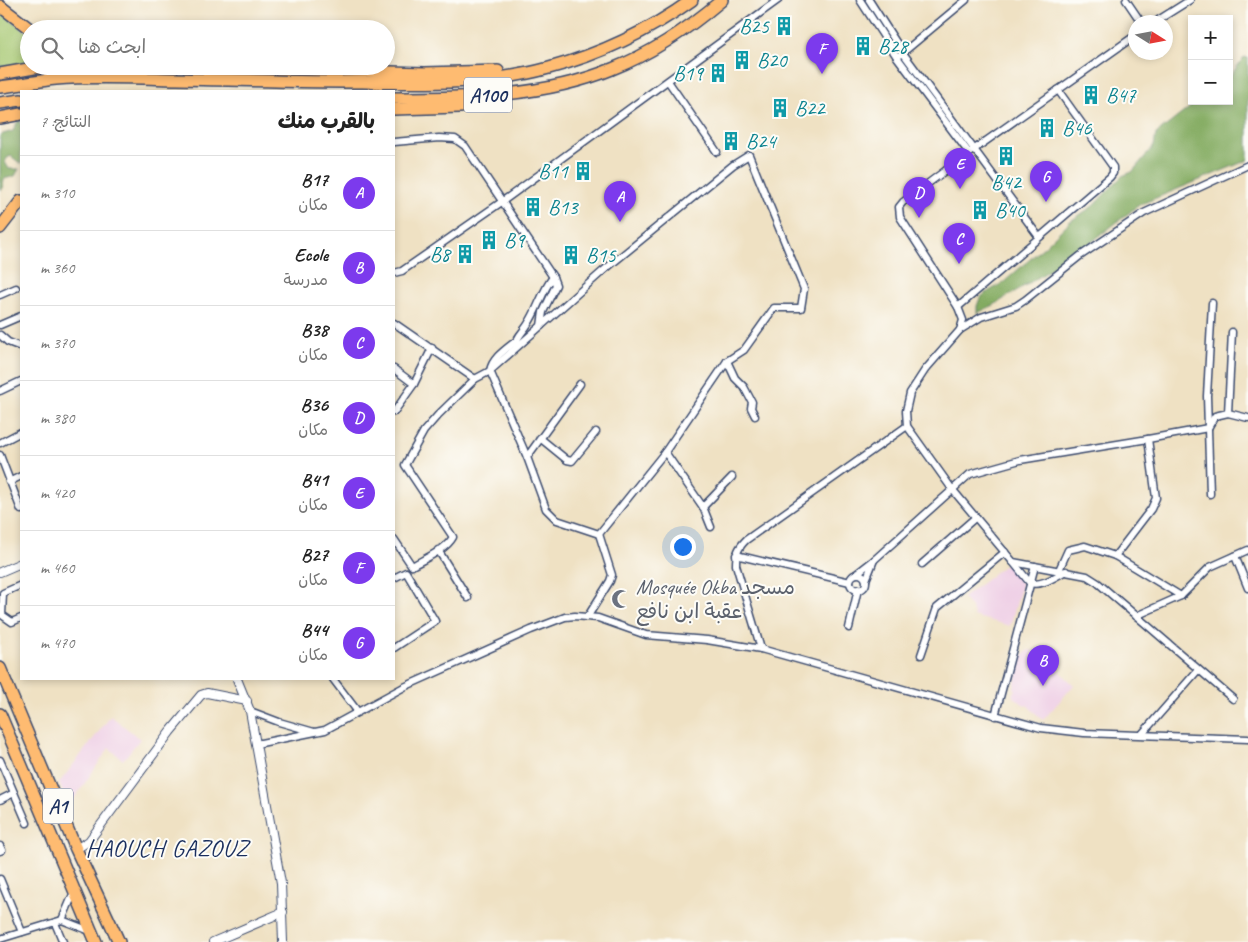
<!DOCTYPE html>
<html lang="ar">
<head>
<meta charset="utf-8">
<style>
	body { margin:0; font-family:Caveat,"Playpen Sans Arabic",sans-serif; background:#f6f6f6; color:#222; direction:rtl }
	.controls { position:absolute; right:15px; top:15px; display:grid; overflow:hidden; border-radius:0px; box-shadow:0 2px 8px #0003 }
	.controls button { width:45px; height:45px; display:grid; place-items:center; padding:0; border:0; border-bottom:1px solid #e0e0e0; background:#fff; color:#222; font:25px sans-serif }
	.compass { position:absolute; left:1128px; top:15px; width:45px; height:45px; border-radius:50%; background:#fff; box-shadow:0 2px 8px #0003; rotate:101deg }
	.you { position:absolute; left:682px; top:546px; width:18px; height:18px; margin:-12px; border:4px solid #fff; border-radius:50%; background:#1a73e8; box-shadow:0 0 0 8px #1a73e833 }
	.badge { display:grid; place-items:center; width:32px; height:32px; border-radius:50%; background:#7c3aed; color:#fff; font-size:16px; font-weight:700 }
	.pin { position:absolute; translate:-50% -41px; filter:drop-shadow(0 1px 2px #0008) }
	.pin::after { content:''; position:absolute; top:26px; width:18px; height:15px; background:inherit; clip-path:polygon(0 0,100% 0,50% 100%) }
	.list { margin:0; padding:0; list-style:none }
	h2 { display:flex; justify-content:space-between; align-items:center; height:65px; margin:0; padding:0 20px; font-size:21px }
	h2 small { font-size:16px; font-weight:400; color:#767676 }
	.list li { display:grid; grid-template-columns:32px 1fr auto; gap:15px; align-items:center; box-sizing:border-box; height:75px; padding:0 20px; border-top:1px solid #e0e0e0 }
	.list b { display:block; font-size:19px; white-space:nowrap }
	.list p { margin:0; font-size:16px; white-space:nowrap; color:#767676 }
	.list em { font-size:16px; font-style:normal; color:#767676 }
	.icon { flex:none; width:28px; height:28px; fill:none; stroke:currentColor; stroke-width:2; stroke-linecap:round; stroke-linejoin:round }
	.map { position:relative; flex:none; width:1248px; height:942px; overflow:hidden; direction:ltr }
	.search { position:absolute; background:#fff; box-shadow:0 2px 8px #0003; left:20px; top:20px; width:375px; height:55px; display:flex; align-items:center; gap:12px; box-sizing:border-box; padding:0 18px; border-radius:28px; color:#767676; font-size:19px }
	.panel { position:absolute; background:#fff; box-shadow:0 2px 8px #0003; left:20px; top:90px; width:375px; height:590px; border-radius:0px; direction:rtl }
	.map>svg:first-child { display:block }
</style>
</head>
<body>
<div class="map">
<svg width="1248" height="942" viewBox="0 0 1248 942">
	<rect width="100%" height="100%" fill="#fdfcf7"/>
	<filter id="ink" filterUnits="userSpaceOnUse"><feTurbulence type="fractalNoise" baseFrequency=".02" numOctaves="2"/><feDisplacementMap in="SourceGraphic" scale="10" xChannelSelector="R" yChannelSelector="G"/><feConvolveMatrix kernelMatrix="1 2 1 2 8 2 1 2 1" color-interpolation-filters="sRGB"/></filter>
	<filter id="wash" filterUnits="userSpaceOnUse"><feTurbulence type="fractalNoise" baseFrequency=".0096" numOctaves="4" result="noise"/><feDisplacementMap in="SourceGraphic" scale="20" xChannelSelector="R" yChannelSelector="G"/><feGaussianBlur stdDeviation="1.12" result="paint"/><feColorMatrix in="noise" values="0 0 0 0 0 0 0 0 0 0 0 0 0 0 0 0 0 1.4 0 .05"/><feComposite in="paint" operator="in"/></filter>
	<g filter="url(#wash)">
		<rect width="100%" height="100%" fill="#efe1c3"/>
		<g fill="#efd0e6">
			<path d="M1007,563L1022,584L1010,626L973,616L974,614L970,606L963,598Z"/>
			<path d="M1029,650L1034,651L1041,654L1074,685L1043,720L1027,705L1025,706L1012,695L1016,690L1014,688L1021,657Z"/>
			<path d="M111,716L140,739L123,760L109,748L69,806L59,783Z"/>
		</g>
		<path fill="#a4c66e" stroke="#607a66" d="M0,12L29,34V63L0,67Z"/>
		<g fill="#83ab61" stroke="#4f6d60">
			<path d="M1244,57L1248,58V160L1139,205L1089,244L1053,268L994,305L977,313V306L980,298L986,293L1004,282L1045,246L1069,222L1093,206L1122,176L1132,172L1154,146L1156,134L1198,101H1229V78Z"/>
			<path d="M18,121H21V164L11,156L7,158L5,162L9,169H19L15,176L4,179L2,190L0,189V135L13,131Z"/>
		</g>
	</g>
	<g filter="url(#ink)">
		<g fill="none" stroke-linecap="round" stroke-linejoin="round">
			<g stroke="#3b4a6d" stroke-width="9">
				<g id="minor">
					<path d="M860,0L897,57L969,153"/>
					<path d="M869,0L903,53L1039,237"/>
					<path d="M1126,0L1141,22"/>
					<path d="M1155,22L1190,0"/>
					<path d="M1136,35L969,153L903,202L899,207L900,217L958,307L963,320L960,330L925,370L910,393L906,411L907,426L952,489L1013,562L1087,576L1098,583L1233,699"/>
					<path d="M900,55L966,0"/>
					<path d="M668,81L717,152"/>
					<path d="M394,142L439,138L455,139L465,146L553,277L556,285L543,312L541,326"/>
					<path d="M394,273L402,271L503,201L778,0"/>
					<path d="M0,295L16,288"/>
					<path d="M958,307L1110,177L1113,173V167L1058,90"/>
					<path d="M394,323L475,379"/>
					<path d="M0,325L21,316"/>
					<path d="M960,330L981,317L1016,306L1025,300L1080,256L1144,213L1248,165"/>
					<path d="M0,335L8,342L21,347"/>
					<path d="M516,341C506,349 492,358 490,371L527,457L546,509L557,520L599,534"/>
					<path d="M516,345C516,337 524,331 528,324C538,309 542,291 553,277"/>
					<path d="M727,361L735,378L744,387L752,402L751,408L755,416"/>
					<path d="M394,369L414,384"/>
					<path d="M0,391L21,381"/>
					<path d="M394,412L414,384L432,348"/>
					<path d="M1228,413L1232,332"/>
					<path d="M540,438L567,460L572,461L596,432"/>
					<path d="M0,443L21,432"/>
					<path d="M665,452L703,507L711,527"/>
					<path d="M0,455L21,510"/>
					<path d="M527,457L580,384"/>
					<path d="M9,482L21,476"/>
					<path d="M1210,494L1207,396L1212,303"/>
					<path d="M703,507L732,477"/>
					<path d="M394,539L412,566C424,559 446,550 453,537L405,465L424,431L438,415L475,379L490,371L603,271L733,165L749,155L804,289L801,308H774L744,350L727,361L665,452L599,534"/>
					<path d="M438,550L468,598"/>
					<path d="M736,555L850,582"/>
					<path d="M1115,556L1151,509L1156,498L1148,439"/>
					<path d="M1235,556L1248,588"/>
					<path d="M874,560L970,474L1020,460L1148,439L1208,428L1215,416L1228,413L1248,418"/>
					<path d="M1013,562L1030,583C1041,587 1056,576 1066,571"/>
					<path d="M922,564L976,517"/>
					<path d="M1059,570L1068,550L1085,546L1115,556L1181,596"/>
					<path d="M856,574L874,560L866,580"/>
					<circle cx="858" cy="582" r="8"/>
					<path d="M394,578L406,572L435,621L394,648"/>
					<path d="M21,585L3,593L2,615L12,622L21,618"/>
					<path d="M588,616L610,581L612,575L599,534"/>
					<path d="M1136,616L1181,596L1210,567L1248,550"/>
					<path d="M849,628L858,589"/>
					<path d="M761,649L736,565C736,553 738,548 746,540L907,426"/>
					<path d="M921,655L937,608L1005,552"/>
					<path d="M333,679L358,712"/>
					<path d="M250,711L279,722L314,732"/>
					<path d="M995,716L1035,566"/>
					<path d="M1142,734L1198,670"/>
					<path d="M256,744L325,730L404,687L531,630L565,617L575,616L598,618L646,635L707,640L761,649L1041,728L1084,733L1248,739"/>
					<path d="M0,760L27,823"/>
					<path d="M0,800L14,793"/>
					<path d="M0,846L2,850L0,851"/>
					<path d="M0,879L22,932"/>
					<path d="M62,920L74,892"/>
					<path d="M55,923L63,942"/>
					<path d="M0,939L62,920L90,931"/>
				</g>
			</g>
			<g stroke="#3b4a6d" stroke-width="10">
				<g id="tertiary">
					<path d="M0,572L21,563"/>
					<path d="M237,679L250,711L281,883L283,942"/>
					<path d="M76,849L89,841L170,732L201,695L207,693L247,701"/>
					<path d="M213,942L283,912"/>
				</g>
			</g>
			<g stroke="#3b4a6d" stroke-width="14">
				<g id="motorway">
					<path d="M0,6L30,29"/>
					<path d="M188,66L425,73L498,71"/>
					<path d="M0,74L34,68L57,66"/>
					<path d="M0,87C19,85 37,81 56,79C96,76 137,78 177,79C239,80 300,82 362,82C425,83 488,85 549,68C601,54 649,31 692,0"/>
					<path d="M394,98C466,98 545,97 612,69C653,53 689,28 722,0"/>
					<path d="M0,103L21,100"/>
					<path d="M394,109L460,107L502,101"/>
					<path d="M0,118L21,114"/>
					<path d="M0,228L21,201"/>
					<path d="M0,668L76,849L119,942"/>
					<path d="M0,714L96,942"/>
				</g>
			</g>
			<use href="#minor" stroke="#fff" stroke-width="6"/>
			<use href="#tertiary" stroke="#fff" stroke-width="8"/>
			<use href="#motorway" stroke="#febb71" stroke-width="11"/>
		</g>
	</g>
	<defs>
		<g id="building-bare" transform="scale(1.5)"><path d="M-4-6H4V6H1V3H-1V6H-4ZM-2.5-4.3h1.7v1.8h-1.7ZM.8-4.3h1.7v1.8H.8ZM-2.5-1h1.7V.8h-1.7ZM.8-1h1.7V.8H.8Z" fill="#0f9aa8" stroke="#fdfcf7" stroke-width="2.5" paint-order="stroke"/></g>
		<g id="mosque-bare" transform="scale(1.5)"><path d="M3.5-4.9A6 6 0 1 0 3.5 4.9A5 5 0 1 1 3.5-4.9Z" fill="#6b7280" stroke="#fdfcf7" stroke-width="2.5" paint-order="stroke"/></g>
	</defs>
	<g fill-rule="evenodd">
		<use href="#building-bare" x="784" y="26"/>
		<use href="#building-bare" x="863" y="46"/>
		<use href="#building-bare" x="742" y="60"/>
		<use href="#building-bare" x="718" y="73"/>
		<use href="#building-bare" x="1091" y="95"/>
		<use href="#building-bare" x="780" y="108"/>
		<use href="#building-bare" x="1047" y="128"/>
		<use href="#building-bare" x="731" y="141"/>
		<use href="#building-bare" x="1006" y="156"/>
		<use href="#building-bare" x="583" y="171"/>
		<use href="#building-bare" x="533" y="207"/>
		<use href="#building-bare" x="980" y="210"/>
		<use href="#building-bare" x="489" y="240"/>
		<use href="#building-bare" x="465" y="254"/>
		<use href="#building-bare" x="571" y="255"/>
		<use href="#mosque-bare" x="621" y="599"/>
	</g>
	<g text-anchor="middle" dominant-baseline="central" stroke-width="4" stroke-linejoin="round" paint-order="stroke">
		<g fill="#fdfcf7" stroke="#5f6c8c" stroke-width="1">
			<rect x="464" y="77.5" width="48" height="35" rx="4"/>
			<rect x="43" y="788.5" width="30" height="35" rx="4"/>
		</g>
		<g font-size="20" font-weight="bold" fill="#1b2f5e">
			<text x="488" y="95">A100</text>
			<text x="58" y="806">A1</text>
		</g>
		<g font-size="21" fill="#0d838f" stroke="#fdfcf7" text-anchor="start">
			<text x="769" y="26" text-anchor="end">B25</text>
			<text x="878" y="46">B28</text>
			<text x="757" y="60">B20</text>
			<text x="703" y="73" text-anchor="end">B19</text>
			<text x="1106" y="95">B47</text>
			<text x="795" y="108">B22</text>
			<text x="1062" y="128">B46</text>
			<text x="746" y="141">B24</text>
			<text x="568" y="171" text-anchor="end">B11</text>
			<text x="1006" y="182" text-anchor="middle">B42</text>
			<text x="548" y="207">B13</text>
			<text x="995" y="210">B40</text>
			<text x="504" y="240">B9</text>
			<text x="450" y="254" text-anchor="end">B8</text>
			<text x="586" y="255">B15</text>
		</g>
		<g font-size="21" fill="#5b616d" stroke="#fdfcf7" text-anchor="start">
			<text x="636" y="587">Mosquée Okba مسجد<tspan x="636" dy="24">عقبة ابن نافع</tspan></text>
		</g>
		<g font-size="24" letter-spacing="1" fill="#1b2f5e" stroke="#fdfcf7">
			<text x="167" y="848">HAOUCH GAZOUZ</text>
		</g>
	</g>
</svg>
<div class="controls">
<button>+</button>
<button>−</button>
</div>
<svg class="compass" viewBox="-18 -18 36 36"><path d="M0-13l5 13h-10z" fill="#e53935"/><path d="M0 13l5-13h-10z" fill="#767676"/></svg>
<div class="you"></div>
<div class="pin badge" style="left:620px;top:222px">A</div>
<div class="pin badge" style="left:1043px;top:686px">B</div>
<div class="pin badge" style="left:959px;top:264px">C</div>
<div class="pin badge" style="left:919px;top:218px">D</div>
<div class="pin badge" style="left:960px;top:189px">E</div>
<div class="pin badge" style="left:822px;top:74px">F</div>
<div class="pin badge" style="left:1046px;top:202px">G</div>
<div class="search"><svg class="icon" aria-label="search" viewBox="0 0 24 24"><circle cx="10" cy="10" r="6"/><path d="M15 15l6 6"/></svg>ابحث هنا</div>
<section class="panel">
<h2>بالقرب منك<small>النتائج: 7</small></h2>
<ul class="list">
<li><span class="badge">A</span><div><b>B17</b><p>مكان</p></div><em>310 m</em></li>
<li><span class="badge">B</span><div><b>Ecole</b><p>مدرسة</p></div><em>360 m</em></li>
<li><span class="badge">C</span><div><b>B38</b><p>مكان</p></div><em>370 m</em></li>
<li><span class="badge">D</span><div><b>B36</b><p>مكان</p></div><em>380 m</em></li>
<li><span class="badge">E</span><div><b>B41</b><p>مكان</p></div><em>420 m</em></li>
<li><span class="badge">F</span><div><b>B27</b><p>مكان</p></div><em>460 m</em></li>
<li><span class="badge">G</span><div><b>B44</b><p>مكان</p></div><em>470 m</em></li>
</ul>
</section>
</div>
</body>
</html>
